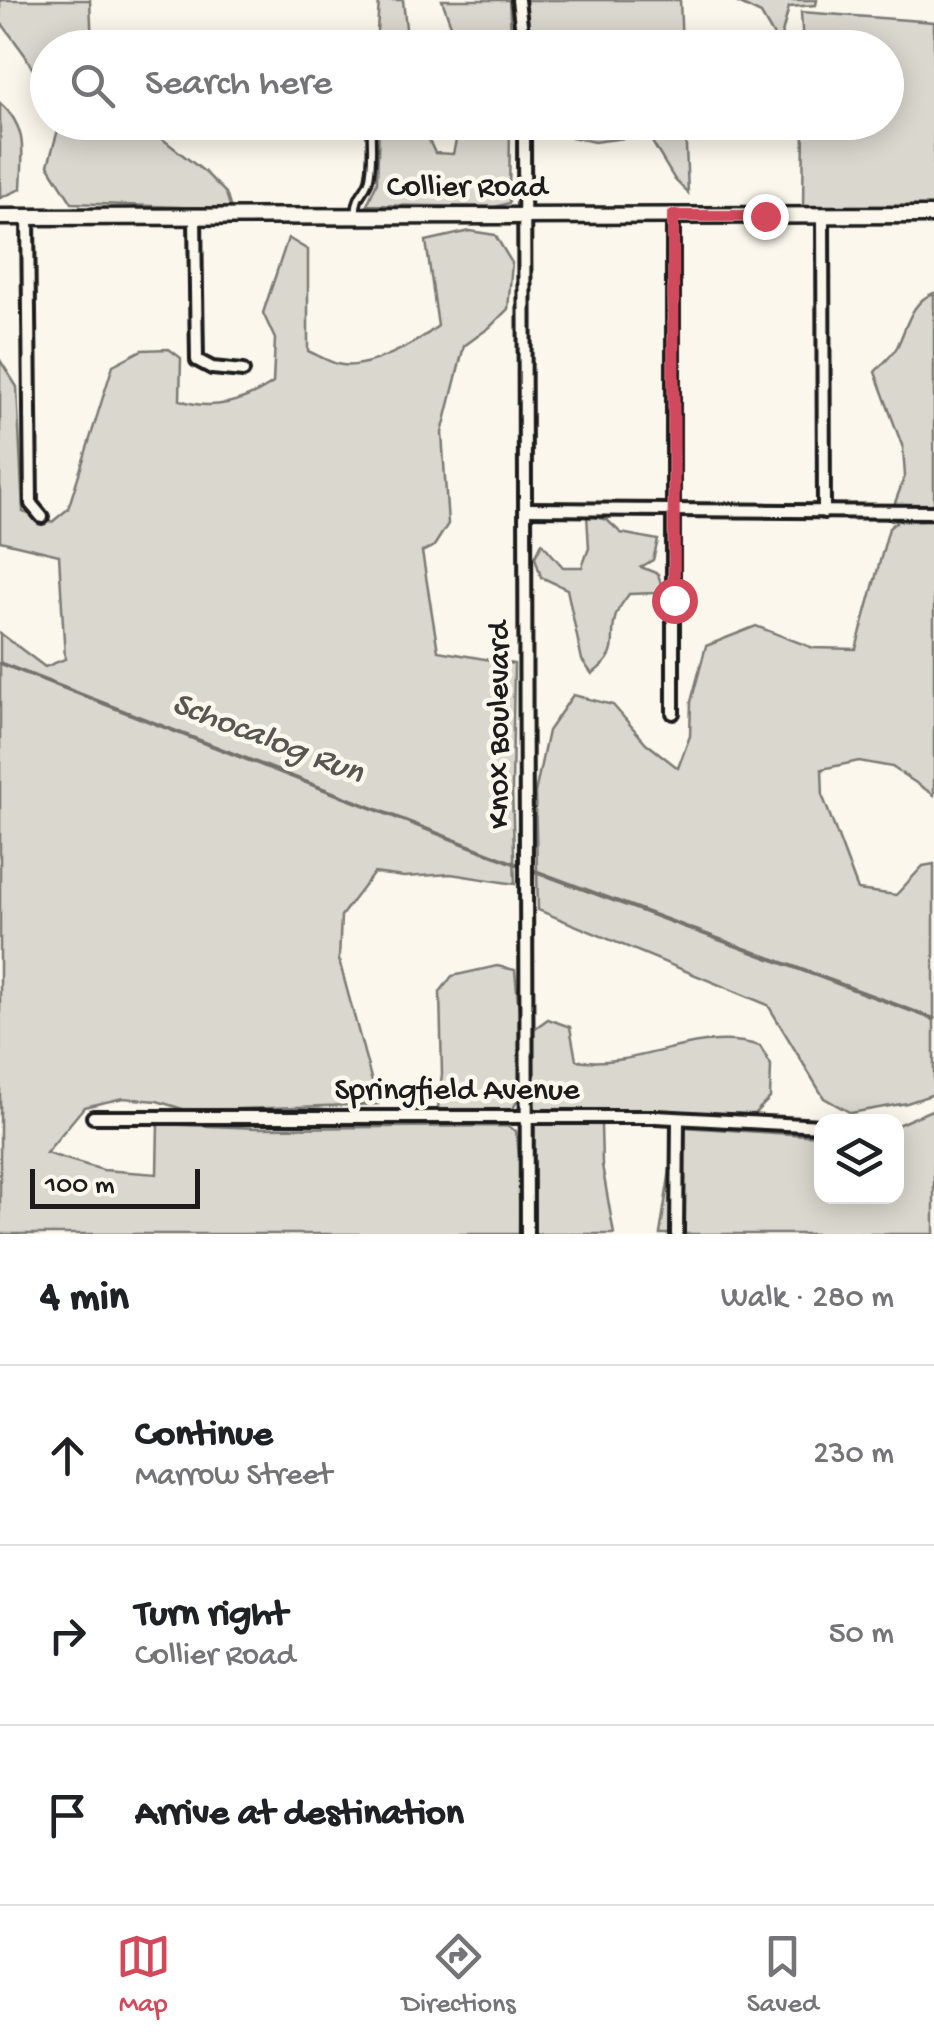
<!DOCTYPE html>
<html lang="en">
<head>
<meta charset="utf-8">
<style>
	body { margin:0; font-family:"Gochi Hand",sans-serif; background:#f2f2f2; color:#202124 }
	.controls { position:absolute; right:30px; bottom:30px; display:grid; overflow:hidden; border-radius:20px; box-shadow:0 5px 25px #0003 }
	.controls button { width:90px; height:90px; display:grid; place-items:center; padding:0; border:0; border-bottom:2px solid #e0e0e0; background:#fff; color:#202124; font:50px sans-serif }
	.scale { position:absolute; left:30px; bottom:25px; width:170px; box-sizing:border-box; padding-left:10px; border:5px solid #1c1c1c; border-top:0; font-size:28px; line-height:35px; white-space:nowrap; color:#1c1c1c; -webkit-text-stroke:8px #fbf7ec; paint-order:stroke }
	.stop { position:absolute; width:30px; height:30px; margin:-22px; border:8px solid #d1495b; border-radius:50%; background:#fff }
	.stop.end { background:#d1495b; border-color:#fff; box-shadow:0 2px 10px #0008 }
	.list { margin:0; padding:0; list-style:none }
	h2 { display:flex; justify-content:space-between; align-items:center; height:130px; margin:0; padding:0 40px; font-size:42px }
	h2 small { font-size:32px; font-weight:400; color:#757577 }
	.list li { display:grid; grid-template-columns:65px 1fr auto; gap:30px; align-items:center; box-sizing:border-box; height:180px; padding:0 40px; border-top:2px solid #e0e0e0 }
	.list b { display:block; font-size:38px; white-space:nowrap }
	.list p { margin:0; font-size:32px; white-space:nowrap; color:#757577 }
	.list em { font-size:32px; font-style:normal; color:#757577 }
	.icon { flex:none; width:55px; height:55px; fill:none; stroke:currentColor; stroke-width:2; stroke-linecap:round; stroke-linejoin:round }
	.map { position:relative; flex:none; width:934px; height:1234px; overflow:hidden }
	.search { position:absolute; background:#fff; box-shadow:0 5px 25px #0003; left:30px; right:30px; top:30px; height:110px; display:flex; align-items:center; gap:25px; box-sizing:border-box; padding:0 35px; border-radius:55px; color:#757577; font-size:38px }
	.sheet { height:670px; background:#fff }
	nav { display:flex; justify-content:space-around; align-items:center; box-sizing:border-box; height:140px; border-top:2px solid #e0e0e0; background:#fff; font-size:28px; color:#757577 }
	nav a { display:grid; justify-items:center; gap:5px }
	nav .on { color:#d1495b }
	.map>svg:first-child { display:block }
</style>
</head>
<body>
<div class="map">
<svg width="934" height="1234" viewBox="0 0 934 1234">
	<rect width="100%" height="100%" fill="#fbf7ec"/>
	<filter id="ink" filterUnits="userSpaceOnUse"><feTurbulence type="fractalNoise" baseFrequency=".01" numOctaves="2"/><feDisplacementMap in="SourceGraphic" scale="20" xChannelSelector="R" yChannelSelector="G"/><feConvolveMatrix kernelMatrix="1 2 1 2 8 2 1 2 1" color-interpolation-filters="sRGB"/></filter>
	<g filter="url(#ink)">
		<g fill="#dad7ce" stroke="#7b7a75" stroke-width="2.5">
			<path d="M0,0H90L92,47L48,48L47,96L25,55L3,25L0,26Z"/>
			<path d="M379,0H403L408,47H376Z"/>
			<path d="M442,0H509L512,47H455L453,31Z"/>
			<path d="M523,0H680L682,47H533Z"/>
			<path d="M732,0H817L816,5L789,7L779,45L761,14Z"/>
			<path d="M801,12L934,22V208L803,209L804,123L886,122V48L803,47Z"/>
			<path d="M0,103C29,128 22,154 21,189L0,198Z"/>
			<path d="M60,123H142L206,173L226,193L231,209L72,203L48,165Z"/>
			<path d="M379,123H421L435,153L453,154L460,123H510L509,203L495,207L367,205L377,182Z"/>
			<path d="M536,123H685L688,193L675,180L648,135L594,142L536,129Z"/>
			<path d="M470,231L495,235L512,263L508,309L490,327L464,346L442,433L448,524L434,546L422,552L438,651L514,664L512,789L515,884L451,874L404,877L374,873L341,916L339,960L378,1104L189,1111L157,1101L123,1098L84,1107L46,1153L103,1170L157,1174L158,1124L258,1128L506,1126L516,1131L520,1163L519,1234H0V633L45,667L65,659L59,555L0,541V360L17,387L23,512L52,522L68,509L113,365L142,350L169,349L181,358L180,400C212,412 246,401 273,383L275,339L263,313L288,238L308,250V351C317,355 327,361 337,364C365,372 417,343 438,326L426,241Z"/>
			<path d="M934,293V506L893,508L905,476L903,448L875,372C882,364 892,356 897,347C907,327 911,301 934,293Z"/>
			<path d="M587,515L607,520L621,533L658,540L653,560L641,567L658,574L661,584L656,593L629,594C625,600 618,608 616,615C607,644 624,650 592,674L582,660L567,589L541,577L535,557L542,543L563,567H582L589,548Z"/>
			<path d="M934,520V795L892,767L859,761L822,769L823,797L858,890L896,895L923,866L934,864V1094L907,1103L851,1113L824,1098L768,1005L538,910L535,793L548,731L573,695L613,705L646,743L678,768L690,736L691,702L706,646L756,626L813,648L856,649L889,528L897,521Z"/>
			<path d="M497,966L515,970L519,1011V1098L511,1112L446,1115L438,1108L442,1074L440,992L452,976Z"/>
			<path d="M548,1019L570,1027L576,1060C639,1070 696,1026 760,1046L771,1065L770,1098L754,1114L533,1111L534,1029Z"/>
			<path d="M934,1109V1234H660L670,1170L684,1127L821,1136L822,1196H896L897,1125Z"/>
			<path d="M534,1124H601L602,1165L614,1234H534Z"/>
		</g>
		<g fill="none" stroke-linecap="round" stroke-linejoin="round">
			<g stroke="#74726e" stroke-width="4">
				<path d="M0,663L516,864"/>
				<path d="M535,871L934,1019"/>
			</g>
			<g stroke="#1c1c1c" stroke-width="12">
				<path id="service" d="M356,214C356,191 368,192 370,175C373,158 371,139 371,122"/>
			</g>
			<g stroke="#1c1c1c" stroke-width="18">
				<g id="minor">
					<path d="M518,0L524,48"/>
					<path d="M524,122L527,1234"/>
					<path d="M823,216L824,512"/>
					<path d="M28,217L31,504L42,517"/>
					<path d="M195,218L197,360L212,368L243,371"/>
					<path d="M527,509L934,512"/>
					<path d="M673,713V216"/>
					<path d="M93,1117H656L822,1126"/>
					<path d="M677,1234L678,1120"/>
				</g>
			</g>
			<g stroke="#1c1c1c" stroke-width="21">
				<path id="tertiary" d="M0,217L934,215"/>
			</g>
			<use href="#service" stroke="#fbf7ec" stroke-width="5"/>
			<use href="#minor" stroke="#fbf7ec" stroke-width="10"/>
			<use href="#tertiary" stroke="#fbf7ec" stroke-width="14"/>
		</g>
	</g>
	<g fill="none" stroke-linecap="round" stroke-linejoin="round" filter="url(#ink)">
		<path stroke="#d1495b" stroke-width="12" d="M674,600L673,216H765"/>
	</g>
	<g text-anchor="middle" dominant-baseline="central" stroke-width="9" stroke-linejoin="round" paint-order="stroke">
		<g font-size="32" fill="#1c1c1c" stroke="#fbf7ec">
			<text x="467" y="189">Collier Road</text>
			<text transform="translate(501 725) rotate(-90)">Knox Boulevard</text>
			<text x="457" y="1092">Springfield Avenue</text>
		</g>
		<g font-size="35" font-style="italic" fill="#575653" stroke="#fbf7ec">
			<text transform="translate(267 740) rotate(21)">Schocalog Run</text>
		</g>
	</g>
</svg>
<div class="controls">
<button><svg class="icon" aria-label="layers" viewBox="0 0 24 24"><path d="M12 4l9 5-9 5-9-5zM3 14l9 5 9-5"/></svg></button>
</div>
<div class="scale">100 m</div>
<div class="stop" style="left:674px;top:600px"></div>
<div class="stop end" style="left:765px;top:216px"></div>
<div class="search"><svg class="icon" aria-label="search" viewBox="0 0 24 24"><circle cx="10" cy="10" r="6"/><path d="M15 15l6 6"/></svg>Search here</div>
</div>
<section class="sheet">
<h2>4 min<small>Walk · 280 m</small></h2>
<ul class="list">
<li><svg class="icon" aria-label="ahead" viewBox="0 0 24 24"><path d="M12 20V5M6 11l6-6 6 6"/></svg><div><b>Continue</b><p>Marrow Street</p></div><em>230 m</em></li>
<li><svg class="icon" aria-label="right" viewBox="0 0 24 24"><path d="M7 20v-9h11M14 6l5 5-5 5"/></svg><div><b>Turn right</b><p>Collier Road</p></div><em>50 m</em></li>
<li><svg class="icon" aria-label="arrive" viewBox="0 0 24 24"><path d="M6 21V4h12l-3 4 3 4H6"/></svg><div><b>Arrive at destination</b></div></li>
</ul>
</section>
<nav>
<a class="on"><svg class="icon" aria-label="map" viewBox="0 0 24 24"><path d="M3 6l6-2 6 2 6-2v14l-6 2-6-2-6 2zM9 4v14M15 6v14"/></svg>Map</a>
<a><svg class="icon" aria-label="directions" viewBox="0 0 24 24"><path d="M12 3l9 9-9 9-9-9zM9 14v-3h6M13 9l2 2-2 2"/></svg>Directions</a>
<a><svg class="icon" aria-label="saved" viewBox="0 0 24 24"><path d="M7 4h10v16l-5-4-5 4z"/></svg>Saved</a>
</nav>
</body>
</html>
